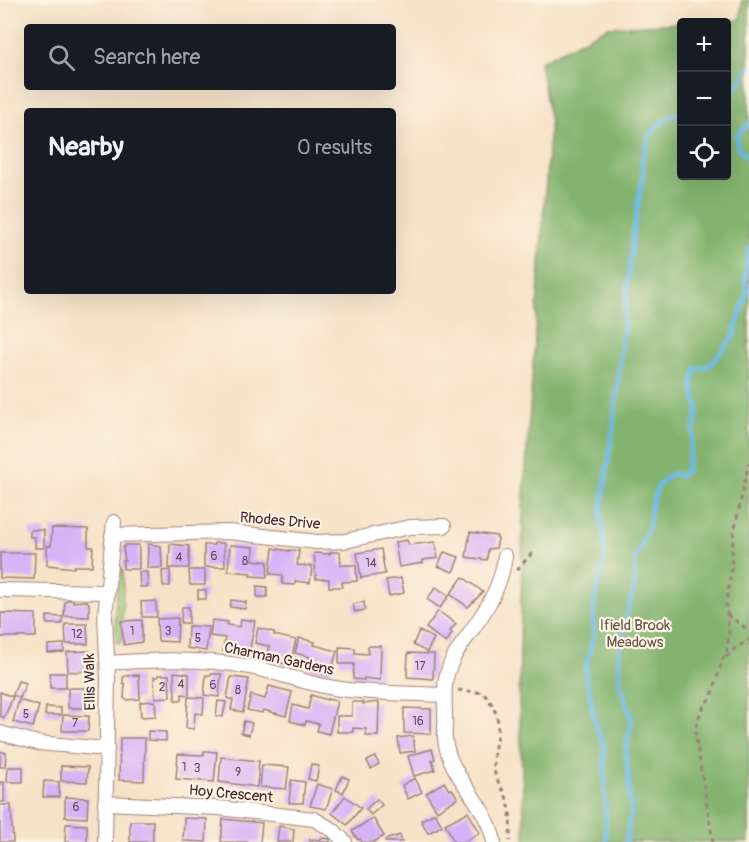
<!DOCTYPE html>
<html lang="en">
<head>
<meta charset="utf-8">
<style>
	body { margin:0; font-family:Pangolin,sans-serif; background:#242831; color:#f1f3f6 }
	.controls { position:absolute; right:18px; top:18px; display:grid; overflow:hidden; border-radius:6px; box-shadow:0 6px 24px #0002 }
	.controls button { width:54px; height:54px; display:grid; place-items:center; padding:0; border:0; border-bottom:2px solid #363941; background:#171b24; color:#f1f3f6; font:30px sans-serif }
	.list { margin:0; padding:0; list-style:none }
	h2 { display:flex; justify-content:space-between; align-items:center; height:78px; margin:0; padding:0 24px; font-size:26px }
	h2 small { font-size:20px; font-weight:400; color:#9ea1a6 }
	.icon { flex:none; width:33px; height:33px; fill:none; stroke:currentColor; stroke-width:2; stroke-linecap:round; stroke-linejoin:round }
	.map { position:relative; flex:none; width:749px; height:842px; overflow:hidden }
	.search { position:absolute; background:#171b24; box-shadow:0 6px 24px #0002; left:24px; top:24px; width:372px; height:66px; display:flex; align-items:center; gap:15px; box-sizing:border-box; padding:0 21px; border-radius:6px; color:#9ea1a6; font-size:22px }
	.panel { position:absolute; background:#171b24; box-shadow:0 6px 24px #0002; left:24px; top:108px; width:372px; height:186px; border-radius:6px }
	.map>svg:first-child { display:block }
</style>
</head>
<body>
<div class="map">
<svg width="749" height="842" viewBox="0 0 749 842">
	<rect width="100%" height="100%" fill="#fcf5e5"/>
	<filter id="ink" filterUnits="userSpaceOnUse"><feTurbulence type="fractalNoise" baseFrequency=".0167" numOctaves="2"/><feDisplacementMap in="SourceGraphic" scale="12" xChannelSelector="R" yChannelSelector="G"/><feConvolveMatrix kernelMatrix="1 2 1 2 8 2 1 2 1" color-interpolation-filters="sRGB"/></filter>
	<filter id="wash" filterUnits="userSpaceOnUse"><feTurbulence type="fractalNoise" baseFrequency=".008" numOctaves="4" result="noise"/><feDisplacementMap in="SourceGraphic" scale="24" xChannelSelector="R" yChannelSelector="G"/><feGaussianBlur stdDeviation="1.35" result="paint"/><feColorMatrix in="noise" values="0 0 0 0 0 0 0 0 0 0 0 0 0 0 0 0 0 1.4 0 .05"/><feComposite in="paint" operator="in"/></filter>
	<g filter="url(#wash)">
		<rect width="100%" height="100%" fill="#f6e2c7"/>
		<path fill="#a4d17f" stroke="#777855" stroke-width="1.5" d="M119,569L123,570L122,642L117,643L115,614Z"/>
		<path fill="#83b36e" stroke="#66694c" stroke-width="1.5" d="M742,0H749V842H525L519,699L523,509L550,122L540,62L608,27L681,23L682,176H726V22H688L740,20Z"/>
		<g fill="none" stroke-linecap="round" stroke-linejoin="round">
			<g stroke="#6cb9e6" stroke-width="4.5">
				<path d="M726,96L733,93L749,67"/>
				<path d="M749,124L736,136L738,148L749,159"/>
				<path d="M606,842L604,746L596,727L585,671L594,634V604L605,554L601,513L614,420L633,234L643,175L642,158L649,137L654,129L669,117L682,113"/>
				<path d="M626,842L631,811L626,750L632,720L620,684L619,657L622,634L635,583V560L649,526L651,506L658,486L672,473L680,476L686,471L698,409L692,385L696,369L709,366L733,338L747,293L745,278L749,248"/>
			</g>
		</g>
		<g id="blocks">
			<g fill="#d6b3f7">
				<path d="M52,528L88,529V547H93L92,566H74V568L47,565V546H51Z"/>
				<path d="M30,530H44V548H35V537H30Z"/>
				<path d="M470,532L496,536L498,539L496,548L488,549L487,560L466,557Z"/>
				<path d="M407,540L409,545L435,542L438,558L423,560V563L399,567L395,542Z"/>
				<path d="M214,543H223L224,545L225,567H204V545H214Z"/>
				<path d="M148,544L161,546L162,568H147Z"/>
				<path d="M170,544L189,546V568H169Z"/>
				<path d="M125,545H139V569H125L123,568V561H125L123,548Z"/>
				<path d="M230,545L254,547L253,560L268,562L267,577L250,576L251,573L228,571Z"/>
				<path d="M273,548L289,551V550L299,551L297,565L312,566L310,583L295,581V585L282,584L283,575L270,574Z"/>
				<path d="M381,549L385,574L361,578L357,553Z"/>
				<path d="M330,552H340L341,565H356L357,581L342,582V587H329V579H316L314,553L330,554Z"/>
				<path d="M444,552L459,557L453,572L438,566Z"/>
				<path d="M0,553H35L34,579L0,578Z"/>
				<path d="M170,570V586H163L162,571Z"/>
				<path d="M189,570H205V585H190Z"/>
				<path d="M139,572H147L148,587H140Z"/>
				<path d="M463,577L483,592L468,607L450,594Z"/>
				<path d="M401,578L404,593L389,596L386,580Z"/>
				<path d="M257,586L267,587V597H257Z"/>
				<path d="M436,587L449,596L440,608L427,599Z"/>
				<rect x="198" y="590" width="8" height="9"/>
				<path d="M67,600H73V602L87,601L89,603V617L64,616L65,602Z"/>
				<path d="M231,600L246,602L245,609L230,607Z"/>
				<path d="M156,601L157,617H142L141,602Z"/>
				<path d="M364,602L365,610L355,612L353,604Z"/>
				<path d="M182,607H189V623H181Z"/>
				<path d="M438,611L456,624L450,631L452,633L446,643L426,628Z"/>
				<path d="M1,613L36,614V637H1Z"/>
				<path d="M47,616L63,617L62,624H47Z"/>
				<path d="M178,618L177,642L158,641L157,619Z"/>
				<path d="M241,619L255,621L249,655L239,654L240,652L223,651L225,638L210,636L212,620L228,622L227,625L240,627Z"/>
				<path d="M142,620V642L124,645L121,621Z"/>
				<path d="M65,624H87L88,644H66Z"/>
				<path d="M188,626L209,627L206,651L187,648Z"/>
				<path d="M258,628L274,632V635L296,640L290,665L266,659L269,646L255,643Z"/>
				<path d="M419,631L434,638L427,652L413,645Z"/>
				<path d="M299,638L315,642L314,645L337,651L330,676L307,670L310,657L295,653Z"/>
				<path d="M64,644V652L48,653V645Z"/>
				<path d="M368,646H381L380,680L364,678V680L353,679L354,664H339V647L355,648V653L368,654Z"/>
				<path d="M89,651L90,671L68,672L67,652Z"/>
				<path d="M408,653L434,654L433,679L407,677Z"/>
				<path d="M174,672L189,674V695L182,694V700H175Z"/>
				<rect x="50" y="673" width="16" height="15"/>
				<path d="M211,674H221L219,697L204,695L206,675H211Z"/>
				<path d="M139,675L140,699L126,700L124,698L125,684H123V678L125,676Z"/>
				<path d="M158,675H169L170,697L155,698L154,677H158Z"/>
				<path d="M231,677L249,679L243,712L231,710L233,700L227,698Z"/>
				<path d="M18,681L26,683L20,698L13,695Z"/>
				<path d="M269,686L292,692L286,716L263,710L262,713L247,710L251,695L265,699Z"/>
				<rect x="68" y="688" width="22" height="20"/>
				<path d="M0,692L13,697L4,718L0,716Z"/>
				<path d="M311,695L327,700V699L337,701L329,734L317,731L319,724L306,721L305,725L290,721L293,705L308,709Z"/>
				<path d="M188,697L204,698L203,714L195,713L194,729L186,728Z"/>
				<path d="M19,700L39,706L33,727L13,722Z"/>
				<path d="M155,701L156,716L141,717L140,702Z"/>
				<path d="M218,701L226,702L223,717L216,716Z"/>
				<path d="M352,702H363V704L379,702L378,736H366V729L353,728V732H337V716H352Z"/>
				<path d="M46,707L61,708V715H45Z"/>
				<path d="M404,708L431,709V734L404,733Z"/>
				<path d="M63,715L89,716L88,731H62Z"/>
				<path d="M244,721L252,723L249,735L241,733Z"/>
				<path d="M148,731L166,732V741L148,740Z"/>
				<path d="M413,736L415,751L400,753L398,738Z"/>
				<path d="M120,738H145L144,781L119,780Z"/>
				<path d="M432,749L435,759L432,760L435,770L414,776L408,756Z"/>
				<path d="M0,751L6,753L5,767H0Z"/>
				<path d="M204,751L217,752L214,782L176,779L178,754L204,755Z"/>
				<path d="M221,757L259,761L257,787L219,782Z"/>
				<path d="M375,757L379,764L371,769L367,761Z"/>
				<path d="M311,764L319,766L316,781L308,779Z"/>
				<path d="M262,765L289,767L286,789L260,787Z"/>
				<path d="M61,766L88,767L87,782L61,781Z"/>
				<path d="M8,767H23V782H7Z"/>
				<path d="M342,776L349,779L343,793L336,790Z"/>
				<path d="M415,778L422,792L408,799L402,785Z"/>
				<path d="M291,780L305,782L303,803H289Z"/>
				<path d="M44,781L59,782V797H43Z"/>
				<rect x="0" y="782" width="4" height="20"/>
				<path d="M444,782L449,790L452,789L458,798L437,811L426,793Z"/>
				<path d="M317,784L333,789L326,809L310,806Z"/>
				<path d="M345,796L361,808L347,825L332,813Z"/>
				<path d="M65,797L88,798L87,818L65,817Z"/>
				<path d="M377,799L382,805L371,815L366,809Z"/>
				<path d="M0,805H11L13,842H0Z"/>
				<path d="M468,812L480,833L463,842H454L445,824Z"/>
				<path d="M435,813L442,826L428,833L421,820Z"/>
				<path d="M184,818L207,819L206,842L183,841Z"/>
				<path d="M373,818L384,836L374,842H362L360,839L358,840L352,831Z"/>
				<path d="M223,819L262,823L260,842H221Z"/>
				<rect x="130" y="821" width="23" height="21"/>
				<path d="M66,824L87,825V842H65Z"/>
				<path d="M279,826L294,829L293,842H277Z"/>
				<path d="M400,835L402,842H386L385,840Z"/>
				<path d="M321,838L330,839V842H310V839L321,840Z"/>
			</g>
		</g>
	</g>
	<g filter="url(#ink)">
		<use href="#blocks" fill-opacity="0" stroke="#a08079" stroke-width="1.5"/>
		<g fill="none" stroke-linecap="round" stroke-linejoin="round">
			<g stroke="#a08079" stroke-width="16">
				<g id="minor">
					<path d="M112,535L229,532L317,542L345,541L410,527L444,526"/>
					<path d="M0,590L106,592"/>
					<path d="M108,663C154,660 199,658 245,666C275,671 304,683 334,688C370,694 407,693 444,695"/>
					<path d="M0,733L38,743L107,749"/>
					<path d="M105,803L219,808L314,819L333,830L345,842"/>
					<path d="M105,842L108,678L105,617L114,522"/>
					<path d="M494,842C487,802 449,778 445,739C444,731 446,723 445,716C445,701 443,688 447,674C451,659 460,647 469,634C487,609 501,587 505,556"/>
				</g>
			</g>
			<g stroke="#a08079" stroke-width="3" stroke-dasharray="4.5 4.5" stroke-linecap="butt">
				<path d="M517,570L535,550"/>
				<path d="M727,615L749,630"/>
				<path d="M726,657L737,647L749,640"/>
				<path d="M458,690L484,693C510,726 491,735 494,769C495,780 503,788 507,799C512,811 510,828 510,841"/>
				<path d="M713,842L695,733L697,721L704,706L712,695L722,661L727,651L729,634L726,605L731,572L733,536L749,463"/>
			</g>
			<use href="#minor" stroke="#fff" stroke-width="14"/>
		</g>
	</g>
	<g text-anchor="middle" dominant-baseline="central" stroke-width="4.5" stroke-linejoin="round" paint-order="stroke">
		<g font-size="12" fill="#6d445e">
			<text x="214" y="556">6</text>
			<text x="179" y="557">4</text>
			<text x="245" y="561">8</text>
			<text x="371" y="563">14</text>
			<text x="132" y="631">1</text>
			<text x="168" y="631">3</text>
			<text x="77" y="634">12</text>
			<text x="198" y="638">5</text>
			<text x="420" y="666">17</text>
			<text x="181" y="684">4</text>
			<text x="213" y="685">6</text>
			<text x="162" y="687">2</text>
			<text x="238" y="690">8</text>
			<text x="26" y="714">5</text>
			<text x="418" y="721">16</text>
			<text x="75" y="723">7</text>
			<text x="184" y="767">1</text>
			<text x="197" y="768">3</text>
			<text x="238" y="772">9</text>
			<text x="76" y="807">6</text>
		</g>
		<g font-size="15" fill="#4a1f2b" stroke="#fcf5e5">
			<text transform="translate(280 521) rotate(5)">Rhodes Drive</text>
			<text transform="translate(279 659) rotate(12)">Charman Gardens</text>
			<text transform="translate(90 682) rotate(-91)">Ellis Walk</text>
			<text transform="translate(231 794) rotate(5)">Hoy Crescent</text>
		</g>
		<g font-size="15" fill="#655444" stroke="#fcf5e5">
			<text x="635" y="625">Ifield Brook<tspan x="635" dy="17">Meadows</tspan></text>
		</g>
	</g>
</svg>
<div class="controls">
<button>+</button>
<button>−</button>
<button><svg class="icon" aria-label="locate" viewBox="0 0 24 24"><circle cx="12" cy="12" r="6"/><path d="M12 2v4M12 18v4M2 12h4M18 12h4"/></svg></button>
</div>
<div class="search"><svg class="icon" aria-label="search" viewBox="0 0 24 24"><circle cx="10" cy="10" r="6"/><path d="M15 15l6 6"/></svg>Search here</div>
<section class="panel">
<h2>Nearby<small>0 results</small></h2>
<ul class="list">
</ul>
</section>
</div>
</body>
</html>
